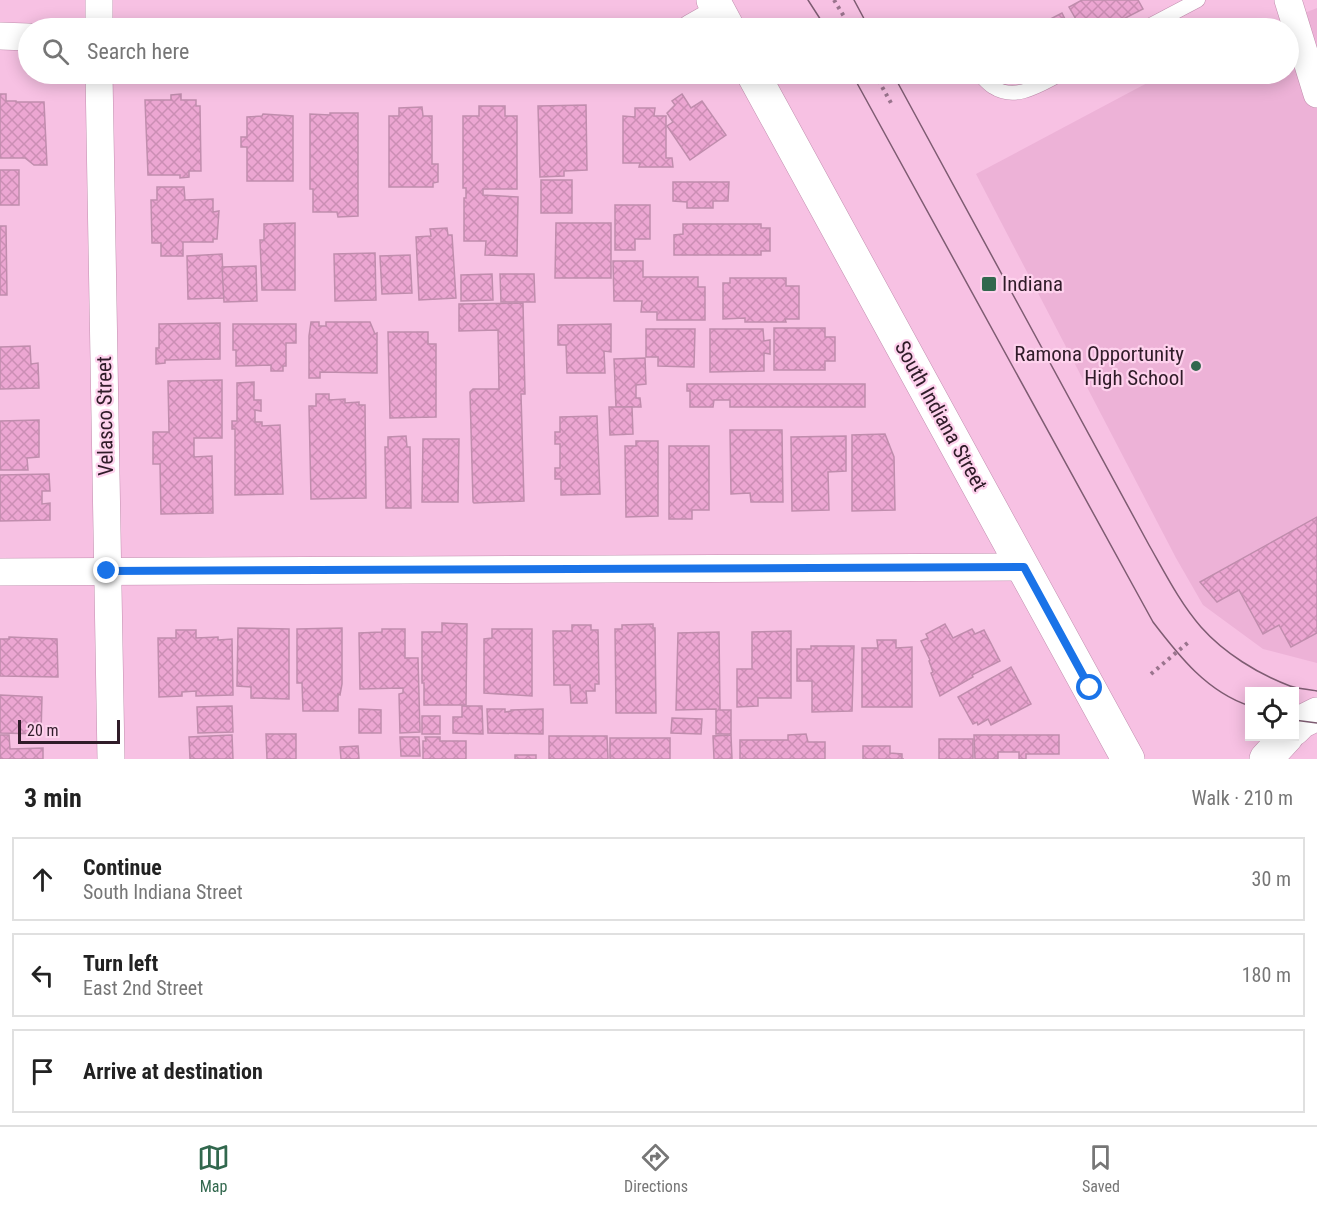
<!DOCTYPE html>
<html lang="en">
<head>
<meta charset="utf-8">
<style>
	body { margin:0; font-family:"Roboto Condensed",sans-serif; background:#f6f6f6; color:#222 }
	.controls { position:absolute; right:18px; bottom:18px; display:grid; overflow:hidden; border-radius:0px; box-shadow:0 3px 15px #0003 }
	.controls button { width:54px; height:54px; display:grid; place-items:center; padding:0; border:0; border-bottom:2px solid #e0e0e0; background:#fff; color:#222; font:30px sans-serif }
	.scale { position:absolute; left:18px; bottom:15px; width:102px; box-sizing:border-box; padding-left:6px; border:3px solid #301c29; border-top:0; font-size:16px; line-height:21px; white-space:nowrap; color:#301c29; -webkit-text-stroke:4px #fed2ed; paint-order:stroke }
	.stop { position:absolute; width:18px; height:18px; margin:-14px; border:4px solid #1a73e8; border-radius:50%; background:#fff }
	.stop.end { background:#1a73e8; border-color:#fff; box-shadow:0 2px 6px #0008 }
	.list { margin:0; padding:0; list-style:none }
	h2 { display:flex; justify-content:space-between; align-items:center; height:78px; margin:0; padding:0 24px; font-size:26px }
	h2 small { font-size:20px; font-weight:400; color:#767676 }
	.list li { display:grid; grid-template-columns:39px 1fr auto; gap:18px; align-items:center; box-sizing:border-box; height:84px; margin:0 12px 12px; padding:0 12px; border:2px solid #e0e0e0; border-radius:0px }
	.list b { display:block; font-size:22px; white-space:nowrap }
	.list p { margin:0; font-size:20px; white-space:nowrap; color:#767676 }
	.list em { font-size:20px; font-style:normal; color:#767676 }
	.icon { flex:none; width:33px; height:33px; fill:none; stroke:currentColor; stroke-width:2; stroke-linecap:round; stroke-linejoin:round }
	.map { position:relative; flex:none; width:1317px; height:759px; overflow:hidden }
	.search { position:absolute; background:#fff; box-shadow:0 3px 15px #0003; left:18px; right:18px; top:18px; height:66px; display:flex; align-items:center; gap:15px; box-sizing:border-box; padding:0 21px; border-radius:33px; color:#767676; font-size:22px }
	.sheet { height:366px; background:#fff }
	nav { display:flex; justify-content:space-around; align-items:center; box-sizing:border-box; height:84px; border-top:2px solid #e0e0e0; background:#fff; font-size:16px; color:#767676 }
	nav a { display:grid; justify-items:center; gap:3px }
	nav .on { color:#32684e }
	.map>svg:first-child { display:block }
</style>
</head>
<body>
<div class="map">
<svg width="1317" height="759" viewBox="0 0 1317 759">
	<defs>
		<pattern id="building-cross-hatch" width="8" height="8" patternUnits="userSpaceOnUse" patternTransform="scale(1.5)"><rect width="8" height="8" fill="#eca6d2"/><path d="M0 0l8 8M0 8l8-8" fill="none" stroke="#cb8eb4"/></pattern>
	</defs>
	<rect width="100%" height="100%" fill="#f7c1e3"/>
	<path fill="#edb2d7" d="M1317,8V663L1263,649L1203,605L1176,558L976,174L1164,74H1288V28H1266Z"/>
	<g fill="url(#building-cross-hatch)" stroke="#c08dad" stroke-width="1.5">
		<path d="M1082,0H1138L1143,9L1106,28H1081L1069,7Z"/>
		<path d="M1062,13L1066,21L1063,23L1066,28H1033Z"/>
		<path d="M0,94H6V101H16V102H44L47,165H34L25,158H0Z"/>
		<path d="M181,94V100H196V106H200L201,171H189V177L180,178V175H148L145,100H171V95Z"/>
		<path d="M682,94L691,108L702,101L726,135L690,160L667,126L673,122L667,113L675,105L672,101Z"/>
		<path d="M586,105L587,170L564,171V176L540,177L538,106Z"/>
		<path d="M479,106H505V116H517V189H483V195L518,197L517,256L485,255L486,241H464V198H466V188H463V116H479Z"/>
		<path d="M422,107L423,116H432V164H438V182L433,183V187H389V116H399V108Z"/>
		<path d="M635,108H655L654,116H666V158H672L673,167H639L640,163H623V116L635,117Z"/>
		<path d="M330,113H358V216L338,217L337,212H313V189H310V114L330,115Z"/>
		<path d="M263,114L293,116V181H247V147H241V137H247V117L262,116Z"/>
		<rect x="0" y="170" width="19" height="35"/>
		<rect x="541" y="180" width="31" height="33"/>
		<path d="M673,182H729L728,201H713V208H687V202L673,201Z"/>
		<path d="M157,187H184L185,200L213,199V212L219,211L217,239H213V242H183V256H161V243H152L151,200H157Z"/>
		<path d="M615,205H650V239H635V250H615Z"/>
		<path d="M295,223V290H262L260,240H264V224Z"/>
		<path d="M556,223H611V278H555Z"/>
		<path d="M683,224H761V228H770V251H761V255H674V235L683,234Z"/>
		<path d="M0,226H6L7,295H0Z"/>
		<path d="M447,228L448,235H452L456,298L419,300L416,237L431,236L430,229Z"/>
		<path d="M375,253L376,300L335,301L334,254Z"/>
		<path d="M222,254L224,298L188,299L187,256Z"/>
		<path d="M410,255L412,293L382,294L380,256Z"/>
		<path d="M613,261H643V277H698V287H705V320H657V312H641L642,301H614Z"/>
		<path d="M256,266L257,301L224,302L222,267Z"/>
		<path d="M492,274L493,300L461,301V275Z"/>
		<path d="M500,274H534L535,302H501Z"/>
		<path d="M730,278H786V286H799V319H785L786,322H745V318L723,319V283H730Z"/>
		<path d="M523,303L525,394H521L524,501L474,503L473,502L470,392L473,389H499L498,330L459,331V304Z"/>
		<path d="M311,322H319V326H326V322H370L375,334L377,333V373L320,372V378H309V336Z"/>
		<path d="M220,323V359L165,360V363L156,364V348H159V324Z"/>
		<path d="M233,324H296V343H286V366H283V371H271V365L236,366V350H233Z"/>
		<path d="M611,324V352L604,351L605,373H567L566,345H558V325Z"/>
		<path d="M774,328H825V337H835V361H825V370H774Z"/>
		<path d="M646,329H695L694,367L658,366V357H646Z"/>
		<path d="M710,329H763L764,341L770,340V354L764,353V371L710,372Z"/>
		<path d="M388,332H428V344H436V417L390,418Z"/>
		<path d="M30,346L31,364L38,363L39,388L0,389V347Z"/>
		<path d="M645,358L646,384L636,385V398H640L641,407H616L614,359Z"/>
		<path d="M222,380V438H194V457L212,456L213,513L161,514L160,464H153V432H169L168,381Z"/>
		<path d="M254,382V400H261V411L255,410V422H262V426L280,425L283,494L235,495V429H232V421H237V383Z"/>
		<path d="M687,384H865V407H730V400H714L713,407H690V391H687Z"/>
		<path d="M316,394H329V400L345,399V403L359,402V405H365L366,498L311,499L309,406H316Z"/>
		<path d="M609,407H632L633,434L610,435Z"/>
		<path d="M597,416L600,494L561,495V479H555V468H560V444H555V432H560V417Z"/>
		<path d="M39,420V457L27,458L28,470H0V421Z"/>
		<path d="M730,430H782L783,502H751L750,493L731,494Z"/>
		<path d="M885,434L894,457L895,510L852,511V435Z"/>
		<path d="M406,436L407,447H410L411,508H386L385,447H388V437Z"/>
		<path d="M846,436V471L828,472L829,510L792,511L791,437Z"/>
		<path d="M423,439H459L458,502H422Z"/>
		<path d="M636,441H658V516L626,517L625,446H636Z"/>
		<path d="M669,446H709V510H692V519H669Z"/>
		<path d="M49,474L50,491H42V504L50,503V520L0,521V475Z"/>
		<path d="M1317,517V633L1291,647L1279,625L1263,634L1239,590L1217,602L1200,582Z"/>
		<path d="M442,623L467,624L466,705H424V683H422V632H442Z"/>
		<path d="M653,624V628H655L656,713H616L615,629H622V625Z"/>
		<path d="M945,624L953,638L972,629L975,634L984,630L1000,661L972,675L973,677L940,696L931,673L933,672L929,661L930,660L921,641L928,638L926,634Z"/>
		<path d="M572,625H591V630H598L599,684H595V691H586L587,703H571L570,685H554L553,631H572Z"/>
		<path d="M238,628L289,629V699L251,698V687L237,686Z"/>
		<path d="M342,628V684L340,695L338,694V711H303L302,683H297V629Z"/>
		<path d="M382,629H405V658H418L420,732L400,733L399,694L403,693V688L360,689L359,633L382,632Z"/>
		<path d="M492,629H532V696L484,693V639L492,638Z"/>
		<path d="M176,630H196V638L218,637V640L232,639L233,695L196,696V691L182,692V696L159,697L158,638H176Z"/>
		<path d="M791,631V698H758V706L737,707V669H752V632Z"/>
		<path d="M719,632L720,710H731V734H716V709L676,710L678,633Z"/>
		<path d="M9,637L57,639L58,677L0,676V639H9Z"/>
		<path d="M877,640H896V648L912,647V707H862V648H878Z"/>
		<path d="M811,646H854L852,711L812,712V681H797V649H811Z"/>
		<path d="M1011,667L1031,704L991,725L988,719L978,725L977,722L973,724L958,697Z"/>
		<path d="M0,695L42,697L41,734L0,733Z"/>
		<path d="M232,706L233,732L198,733L197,707Z"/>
		<path d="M462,706H482L483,734L453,733V717H462Z"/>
		<path d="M359,709L381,710V733H359Z"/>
		<path d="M487,709H505V712L511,711V710L543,709V734L488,733Z"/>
		<rect x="422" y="716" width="18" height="18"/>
		<path d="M672,718L702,719L701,734L671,733Z"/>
		<path d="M266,734H296V759H267Z"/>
		<path d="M806,734L808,742H825V759H740V740H788V735Z"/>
		<path d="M0,735H9L10,749L43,748V759H0Z"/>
		<path d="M232,735L233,759H190L189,737Z"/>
		<path d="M731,735L732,759H714L713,736Z"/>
		<path d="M974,735H1059V754H1026V759H1019V752H998V759H975Z"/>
		<path d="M549,736H607L608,759H549Z"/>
		<path d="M400,737H419L420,756H401Z"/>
		<path d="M425,737H440V741H466V759H423V741H426Z"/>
		<rect x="610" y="738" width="60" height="21"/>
		<rect x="939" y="739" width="34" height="20"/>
		<path d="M358,746L359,759H341L340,747Z"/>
		<path d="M863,746H890V753L902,754V759H904H863Z"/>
		<rect x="515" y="755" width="21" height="4"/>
	</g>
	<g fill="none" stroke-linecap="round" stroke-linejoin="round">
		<g stroke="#c18eae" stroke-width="15">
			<g id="lane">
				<path d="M1145,28L1198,0"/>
				<path d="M979,74C983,78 988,84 993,87C1016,102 1041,84 1061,74"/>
			</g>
		</g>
		<g stroke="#c18eae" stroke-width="28">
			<g id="street">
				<path d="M1288,0L1317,94"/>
				<path d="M99,28V0"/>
				<path d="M691,28L719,12"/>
				<path d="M0,36L28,37"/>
				<path d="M99,74L111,759"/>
				<path d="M0,572L1024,567"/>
			</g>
		</g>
		<g stroke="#c18eae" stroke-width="34">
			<g id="secondary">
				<path d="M713,0L728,28"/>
				<path d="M753,74L1128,759"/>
				<path d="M1294,729L1301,722L1317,714"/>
				<path d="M1266,759L1287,736"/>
			</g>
		</g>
		<g stroke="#9a748d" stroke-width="4" stroke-dasharray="3 4.5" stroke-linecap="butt">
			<path d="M834,0L851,28"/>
			<path d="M875,74L891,103"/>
			<path d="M1151,674L1191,640"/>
		</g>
		<use href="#lane" stroke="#fff" stroke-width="14"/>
		<use href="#street" stroke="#fff" stroke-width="27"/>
		<use href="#secondary" stroke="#fff" stroke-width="33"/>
		<g stroke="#7e5c72" stroke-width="1.5">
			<path d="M808,0L826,28"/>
			<path d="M854,0L869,28"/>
			<path d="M852,74L1153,622C1179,656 1207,692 1250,706"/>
			<path d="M893,74L1149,545C1165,573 1180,603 1201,627C1224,653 1258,674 1290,686C1298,689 1308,689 1317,691"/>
			<path d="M1294,720L1317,723"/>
		</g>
	</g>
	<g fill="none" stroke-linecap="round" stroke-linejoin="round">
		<path stroke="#1a73e8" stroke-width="8" d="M107,571L1024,567L1090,688"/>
	</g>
	<g fill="#32684e" stroke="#fed2ed" stroke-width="2">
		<rect x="981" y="276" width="16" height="16" rx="3"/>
		<circle cx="1196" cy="366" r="6"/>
	</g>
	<g text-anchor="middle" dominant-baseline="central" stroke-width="4.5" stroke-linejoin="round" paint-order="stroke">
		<g font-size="21" fill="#301c29" stroke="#fed2ed" text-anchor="start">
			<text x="1002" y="284">Indiana</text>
			<text x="1184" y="354" text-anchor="end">Ramona Opportunity<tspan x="1184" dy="24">High School</tspan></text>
		</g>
		<g font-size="21" fill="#301c29" stroke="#fed2ed">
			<text transform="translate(105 416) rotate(-91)">Velasco Street</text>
			<text transform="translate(941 416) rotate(61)">South Indiana Street</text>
		</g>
	</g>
</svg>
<div class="controls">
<button><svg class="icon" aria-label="locate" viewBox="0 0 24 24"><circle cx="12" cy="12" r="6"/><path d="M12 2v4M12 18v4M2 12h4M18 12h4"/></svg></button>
</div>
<div class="scale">20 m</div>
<div class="stop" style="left:1090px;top:688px"></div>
<div class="stop end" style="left:107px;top:571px"></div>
<div class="search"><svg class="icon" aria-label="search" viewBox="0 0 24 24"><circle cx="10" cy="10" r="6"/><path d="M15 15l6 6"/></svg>Search here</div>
</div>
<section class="sheet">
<h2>3 min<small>Walk · 210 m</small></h2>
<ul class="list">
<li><svg class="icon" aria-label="ahead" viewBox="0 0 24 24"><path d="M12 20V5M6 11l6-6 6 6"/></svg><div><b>Continue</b><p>South Indiana Street</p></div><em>30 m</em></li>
<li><svg class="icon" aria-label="left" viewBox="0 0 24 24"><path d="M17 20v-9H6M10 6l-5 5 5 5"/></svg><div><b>Turn left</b><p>East 2nd Street</p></div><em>180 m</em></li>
<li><svg class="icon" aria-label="arrive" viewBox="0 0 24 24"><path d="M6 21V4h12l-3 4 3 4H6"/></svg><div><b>Arrive at destination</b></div></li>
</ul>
</section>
<nav>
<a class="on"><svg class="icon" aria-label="map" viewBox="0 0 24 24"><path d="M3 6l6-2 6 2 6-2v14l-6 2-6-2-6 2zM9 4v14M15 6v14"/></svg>Map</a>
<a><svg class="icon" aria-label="directions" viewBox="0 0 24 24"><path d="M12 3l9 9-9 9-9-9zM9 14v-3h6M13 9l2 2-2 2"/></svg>Directions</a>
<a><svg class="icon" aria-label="saved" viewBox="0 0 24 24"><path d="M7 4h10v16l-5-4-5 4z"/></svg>Saved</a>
</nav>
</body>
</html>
